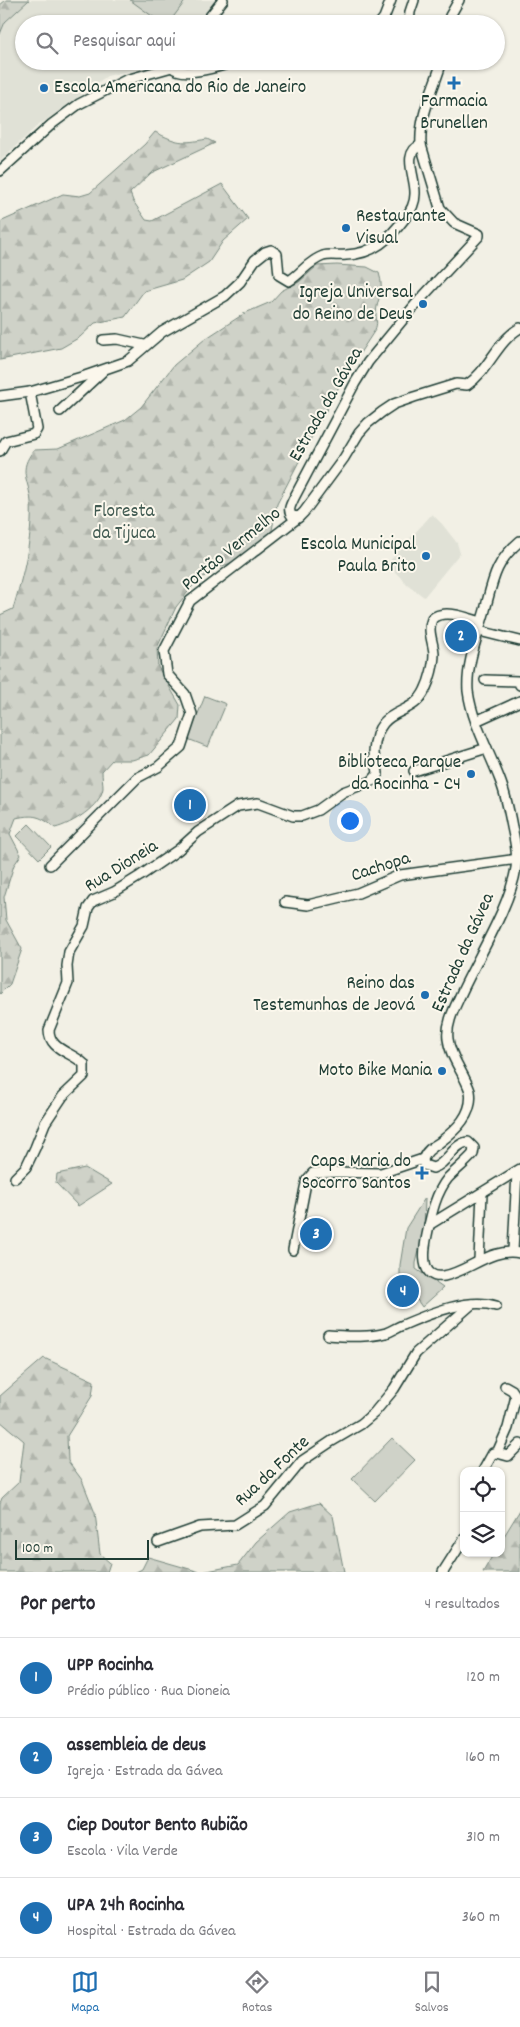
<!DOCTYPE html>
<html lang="pt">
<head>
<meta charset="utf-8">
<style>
	body { margin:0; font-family:Dekko,sans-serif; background:#f7f7f7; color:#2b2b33 }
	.controls { position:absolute; right:15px; bottom:15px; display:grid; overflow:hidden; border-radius:10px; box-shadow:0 1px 4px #0004 }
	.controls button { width:45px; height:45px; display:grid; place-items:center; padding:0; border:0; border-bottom:1px solid #e1e1e2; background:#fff; color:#2b2b33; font:25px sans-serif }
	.scale { position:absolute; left:15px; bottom:12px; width:134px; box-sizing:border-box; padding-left:5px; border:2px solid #1f3d34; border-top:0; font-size:14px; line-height:18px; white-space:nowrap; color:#1f3d34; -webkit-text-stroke:4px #fbf7ec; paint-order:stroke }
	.you { position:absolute; left:349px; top:820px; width:18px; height:18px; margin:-12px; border:4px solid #fff; border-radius:50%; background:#1a73e8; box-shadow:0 0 0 8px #1a73e833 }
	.badge { display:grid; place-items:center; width:32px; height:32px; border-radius:50%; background:#1f6fb2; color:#fff; font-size:16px; font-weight:700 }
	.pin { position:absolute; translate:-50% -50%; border:2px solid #fff; box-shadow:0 1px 5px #0006 }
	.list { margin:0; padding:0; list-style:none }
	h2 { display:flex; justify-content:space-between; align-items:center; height:65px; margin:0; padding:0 20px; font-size:21px }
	h2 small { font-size:16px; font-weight:400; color:#7c7c81 }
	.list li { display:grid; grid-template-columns:32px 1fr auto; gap:15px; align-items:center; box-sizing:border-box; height:80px; padding:0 20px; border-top:1px solid #e1e1e2 }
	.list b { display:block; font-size:19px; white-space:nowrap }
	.list p { margin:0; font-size:16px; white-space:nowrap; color:#7c7c81 }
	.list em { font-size:16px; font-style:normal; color:#7c7c81 }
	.icon { flex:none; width:28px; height:28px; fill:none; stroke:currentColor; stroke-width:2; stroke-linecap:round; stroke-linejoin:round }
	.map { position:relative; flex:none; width:520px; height:1572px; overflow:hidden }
	.search { position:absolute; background:#fff; box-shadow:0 1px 4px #0004; left:15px; right:15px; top:15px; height:55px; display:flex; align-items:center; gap:12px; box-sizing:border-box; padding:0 18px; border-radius:28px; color:#7c7c81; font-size:19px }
	.sheet { height:385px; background:#fff }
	nav { display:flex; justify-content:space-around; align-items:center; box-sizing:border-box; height:70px; border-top:1px solid #e1e1e2; background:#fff; font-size:14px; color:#7c7c81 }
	nav a { display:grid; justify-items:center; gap:2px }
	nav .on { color:#1f6fb2 }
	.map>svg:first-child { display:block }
</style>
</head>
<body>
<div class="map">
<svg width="520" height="1572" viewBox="0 0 520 1572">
	<defs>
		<pattern id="forest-firs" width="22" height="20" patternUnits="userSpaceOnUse" patternTransform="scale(1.25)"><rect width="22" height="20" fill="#cfd2c8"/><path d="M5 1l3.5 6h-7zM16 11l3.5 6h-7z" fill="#b1b5ac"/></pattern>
	</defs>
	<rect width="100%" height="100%" fill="#f2f0e5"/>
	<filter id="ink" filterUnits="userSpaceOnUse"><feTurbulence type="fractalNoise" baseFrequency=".02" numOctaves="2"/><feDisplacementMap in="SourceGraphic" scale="10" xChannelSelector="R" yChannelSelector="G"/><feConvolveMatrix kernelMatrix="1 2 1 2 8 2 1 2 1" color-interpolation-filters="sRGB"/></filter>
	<g filter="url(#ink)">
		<g fill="#e0e1d6">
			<path d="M29,0H217L197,24H24V61H163L149,67L107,76L35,128L0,161V34L5,22Z"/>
			<path d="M432,514L442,524L457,543L460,553L424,597L407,584L387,564Z"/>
		</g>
		<g fill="url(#forest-firs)" stroke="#77887e">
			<path d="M6,0H29L5,22L0,34V5Z"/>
			<path d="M155,132C178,143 181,144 207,139L215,143L151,173L130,193L133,201L146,220L152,221L222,184L248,219L223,241L209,262L182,280L144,291L125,317L95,323L80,337L61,348L0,360V222L63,194L80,196L90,193L145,144Z"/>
			<path d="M337,265L367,267L379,273C385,292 377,297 376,314C376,322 378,322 375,330L343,379L310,440L277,504L272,530L264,544L241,559L215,569L195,583L176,607L157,648L158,667L180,705L179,719L149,755L132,760H112L102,771C102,777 103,783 103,788C101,806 72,824 55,828C41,816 34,814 16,818L10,834L21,855L14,865L4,897L6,920L22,949L10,984L0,994V615L13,609C23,575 33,538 31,502C29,479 17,471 34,450L58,449L125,420L141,407L174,365L205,339L245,313L271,302L281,291L299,282L317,266Z"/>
			<path d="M85,1168L112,1184L78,1206L56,1183L57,1174Z"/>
			<path d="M44,1358L94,1381L92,1396L67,1436L68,1461L82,1480L95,1513L100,1554L110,1563L107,1572H0V1503L2,1498L19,1482L24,1441L0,1421V1396Z"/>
			<path d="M319,1503L333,1516L344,1572H202L238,1565L256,1542L290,1512Z"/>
			<path d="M520,1510V1572H483L494,1553H501V1541Z"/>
			<path d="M148,1557L200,1572H136L142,1569Z"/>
		</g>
		<g fill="#cfd2c8" stroke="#77887e">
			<path d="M130,0H186L168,24H163Z"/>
			<path d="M205,696L226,704L208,747L188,739Z"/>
			<path d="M29,824L51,847L39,859L17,836Z"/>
			<path d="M425,1198L424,1230L416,1263V1269L443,1288L422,1307L400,1275V1265L406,1228Z"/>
			<path d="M392,1438L415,1460L375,1501L352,1479Z"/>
		</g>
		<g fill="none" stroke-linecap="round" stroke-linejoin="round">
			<g stroke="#1f3d34" stroke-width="12">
				<g id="minor">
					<path d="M204,24L223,0"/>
					<path d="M379,24L384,18L391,0"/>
					<path d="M409,24L410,12L414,0"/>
					<path d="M449,24L450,16L459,0"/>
					<path d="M173,61L172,67C184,79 223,65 238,61"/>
					<path d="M442,61C434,89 419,115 421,145L440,208L454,223L479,234V236L415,305L368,362L355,383L294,498C291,505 287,510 292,516L299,517L304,512L344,458L359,433L368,423L382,412L394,404L414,397L456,384L467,385C489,370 497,341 520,328"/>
					<path d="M0,171L52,124L79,104L126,80L172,67"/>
					<path d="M103,340L117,339L144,345"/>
					<path d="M0,396L30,392L85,376L128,361L162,332L225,296L240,282L255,260L265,252L271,250L277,254L279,275L289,281C302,273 307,262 323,256C330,254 339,256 346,255C374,254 389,239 405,218C411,211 415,203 415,194C416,177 401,153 421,145"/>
					<path d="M60,411L102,372"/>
					<path d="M0,451L6,441L34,434L37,429L30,392"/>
					<path d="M520,541C495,562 493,580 485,610C478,635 466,664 468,691C472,722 489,751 500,780C506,795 509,811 512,827C515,840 518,855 516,868C510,907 477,958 460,996C454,1009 446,1024 448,1039C450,1057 464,1073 470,1091C474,1114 456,1130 439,1143C432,1147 426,1151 423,1159L424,1165L433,1168C447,1164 454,1143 468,1142L474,1148L473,1154C465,1163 456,1170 448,1178C435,1194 431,1216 427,1235C424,1249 419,1280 444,1276C470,1271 491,1247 520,1253"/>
					<path d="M479,631L520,641"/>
					<path d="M485,680L518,681L520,685"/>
					<path d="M476,721L520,701"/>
					<path d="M414,771L487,748"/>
					<path d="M50,865L137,778L158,767L181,747L192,714L185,694L167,674L164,651L190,601L299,517"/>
					<path d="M285,902L308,905L358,893L400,875L518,859"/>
					<path d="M15,1178L26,1167L35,1148L45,1123L63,1096L84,1076V1064C72,1052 49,1050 49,1030L68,983L67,966L69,952L84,926L88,908L93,901L114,892L140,876L178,850L198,832L238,806L258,803L293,816H302L318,810L343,792L372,781L378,774C378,767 374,760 374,752C377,703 411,720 425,690C430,680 434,664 434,653C433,641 427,631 432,619C443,608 468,618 481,622"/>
					<path d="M429,1225L520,1169"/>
					<path d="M293,1250L305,1188L307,1180L313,1173L331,1172L381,1173L423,1159"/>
					<path d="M513,1251L517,1172"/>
					<path d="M479,1260L482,1193"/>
					<path d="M328,1335C347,1336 367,1338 386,1333C392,1331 397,1327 403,1325C429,1314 468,1297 496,1306"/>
					<path d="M497,1453L508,1456L520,1444"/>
					<path d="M483,1471L493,1453H497L508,1428L516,1396L512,1390L505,1386"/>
					<path d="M158,1542L200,1527L235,1525L265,1506L302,1461L332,1441L361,1424L374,1413L394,1389L416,1353L472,1304"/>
					<path d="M443,1572L464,1539"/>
				</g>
			</g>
			<use href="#minor" stroke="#fbf7ec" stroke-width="9"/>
		</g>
	</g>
	<g fill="#1f6fb2" stroke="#fbf7ec" stroke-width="2">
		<path d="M451.5 75.5h5v5h5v5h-5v5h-5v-5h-5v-5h5z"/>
		<circle cx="44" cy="88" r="5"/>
		<circle cx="346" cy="228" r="5"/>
		<circle cx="423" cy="304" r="5"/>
		<circle cx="426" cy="556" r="5"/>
		<circle cx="471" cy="774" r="5"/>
		<circle cx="425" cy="995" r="5"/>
		<circle cx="442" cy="1071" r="5"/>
		<path d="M419.5 1165.5h5v5h5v5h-5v5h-5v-5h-5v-5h5z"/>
	</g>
	<g text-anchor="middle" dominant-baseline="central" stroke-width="4" stroke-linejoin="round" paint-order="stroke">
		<g font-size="19" fill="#1f3d34" stroke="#fbf7ec" text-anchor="end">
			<text x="54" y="88" text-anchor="start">Escola Americana do Rio de Janeiro</text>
			<text x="454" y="102" text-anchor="middle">Farmacia<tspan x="454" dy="22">Brunellen</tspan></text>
			<text x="356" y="217" text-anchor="start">Restaurante<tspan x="356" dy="22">Visual</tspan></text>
			<text x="413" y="293">Igreja Universal<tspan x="413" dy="22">do Reino de Deus</tspan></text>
			<text x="416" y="545">Escola Municipal<tspan x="416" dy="22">Paula Brito</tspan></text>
			<text x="461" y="763">Biblioteca Parque<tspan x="461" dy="22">da Rocinha - C4</tspan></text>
			<text x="415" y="984">Reino das<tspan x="415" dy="22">Testemunhas de Jeová</tspan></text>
			<text x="432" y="1071">Moto Bike Mania</text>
			<text x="411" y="1162">Caps Maria do<tspan x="411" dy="22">Socorro Santos</tspan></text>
		</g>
		<g font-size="19" fill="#1f3d34" stroke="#fbf7ec">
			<text transform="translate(327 405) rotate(-60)">Estrada da Gávea</text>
			<text transform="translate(232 550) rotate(-39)">Portão Vermelho</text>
			<text transform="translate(122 867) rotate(-32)">Rua Dioneia</text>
			<text transform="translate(381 868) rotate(-18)">Cachopa</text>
			<text transform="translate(464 953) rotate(-66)">Estrada da Gávea</text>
			<text transform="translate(273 1472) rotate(-43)">Rua da Fonte</text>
		</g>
		<g font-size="19" fill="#425b52" stroke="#fbf7ec">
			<text x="124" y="512">Floresta<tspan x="124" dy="22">da Tijuca</tspan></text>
		</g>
	</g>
</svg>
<div class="controls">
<button><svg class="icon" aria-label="locate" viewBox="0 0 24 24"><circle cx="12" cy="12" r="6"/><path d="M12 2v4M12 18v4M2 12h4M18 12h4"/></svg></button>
<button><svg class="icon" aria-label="layers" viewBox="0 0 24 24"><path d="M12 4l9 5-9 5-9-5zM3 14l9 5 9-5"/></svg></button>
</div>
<div class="scale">100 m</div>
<div class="you"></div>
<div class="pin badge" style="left:190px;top:805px">1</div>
<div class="pin badge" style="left:461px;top:636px">2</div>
<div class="pin badge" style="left:316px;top:1234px">3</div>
<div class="pin badge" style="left:403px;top:1291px">4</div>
<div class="search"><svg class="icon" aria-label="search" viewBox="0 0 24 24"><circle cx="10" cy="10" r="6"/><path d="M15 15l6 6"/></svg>Pesquisar aqui</div>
</div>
<section class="sheet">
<h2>Por perto<small>4 resultados</small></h2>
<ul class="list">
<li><span class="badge">1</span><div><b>UPP Rocinha</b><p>Prédio público · Rua Dioneia</p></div><em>120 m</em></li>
<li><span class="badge">2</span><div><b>assembleia de deus</b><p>Igreja · Estrada da Gávea</p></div><em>160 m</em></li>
<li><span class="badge">3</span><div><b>Ciep Doutor Bento Rubião</b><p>Escola · Vila Verde</p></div><em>310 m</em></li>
<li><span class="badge">4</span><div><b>UPA 24h Rocinha</b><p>Hospital · Estrada da Gávea</p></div><em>360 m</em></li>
</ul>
</section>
<nav>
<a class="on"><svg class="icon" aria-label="map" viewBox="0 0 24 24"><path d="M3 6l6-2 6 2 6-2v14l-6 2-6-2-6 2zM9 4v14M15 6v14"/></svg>Mapa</a>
<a><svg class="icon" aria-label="directions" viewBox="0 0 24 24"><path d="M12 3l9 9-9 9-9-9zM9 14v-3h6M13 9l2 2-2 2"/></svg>Rotas</a>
<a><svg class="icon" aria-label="saved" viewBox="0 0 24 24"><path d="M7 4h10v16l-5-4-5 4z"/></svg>Salvos</a>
</nav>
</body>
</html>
